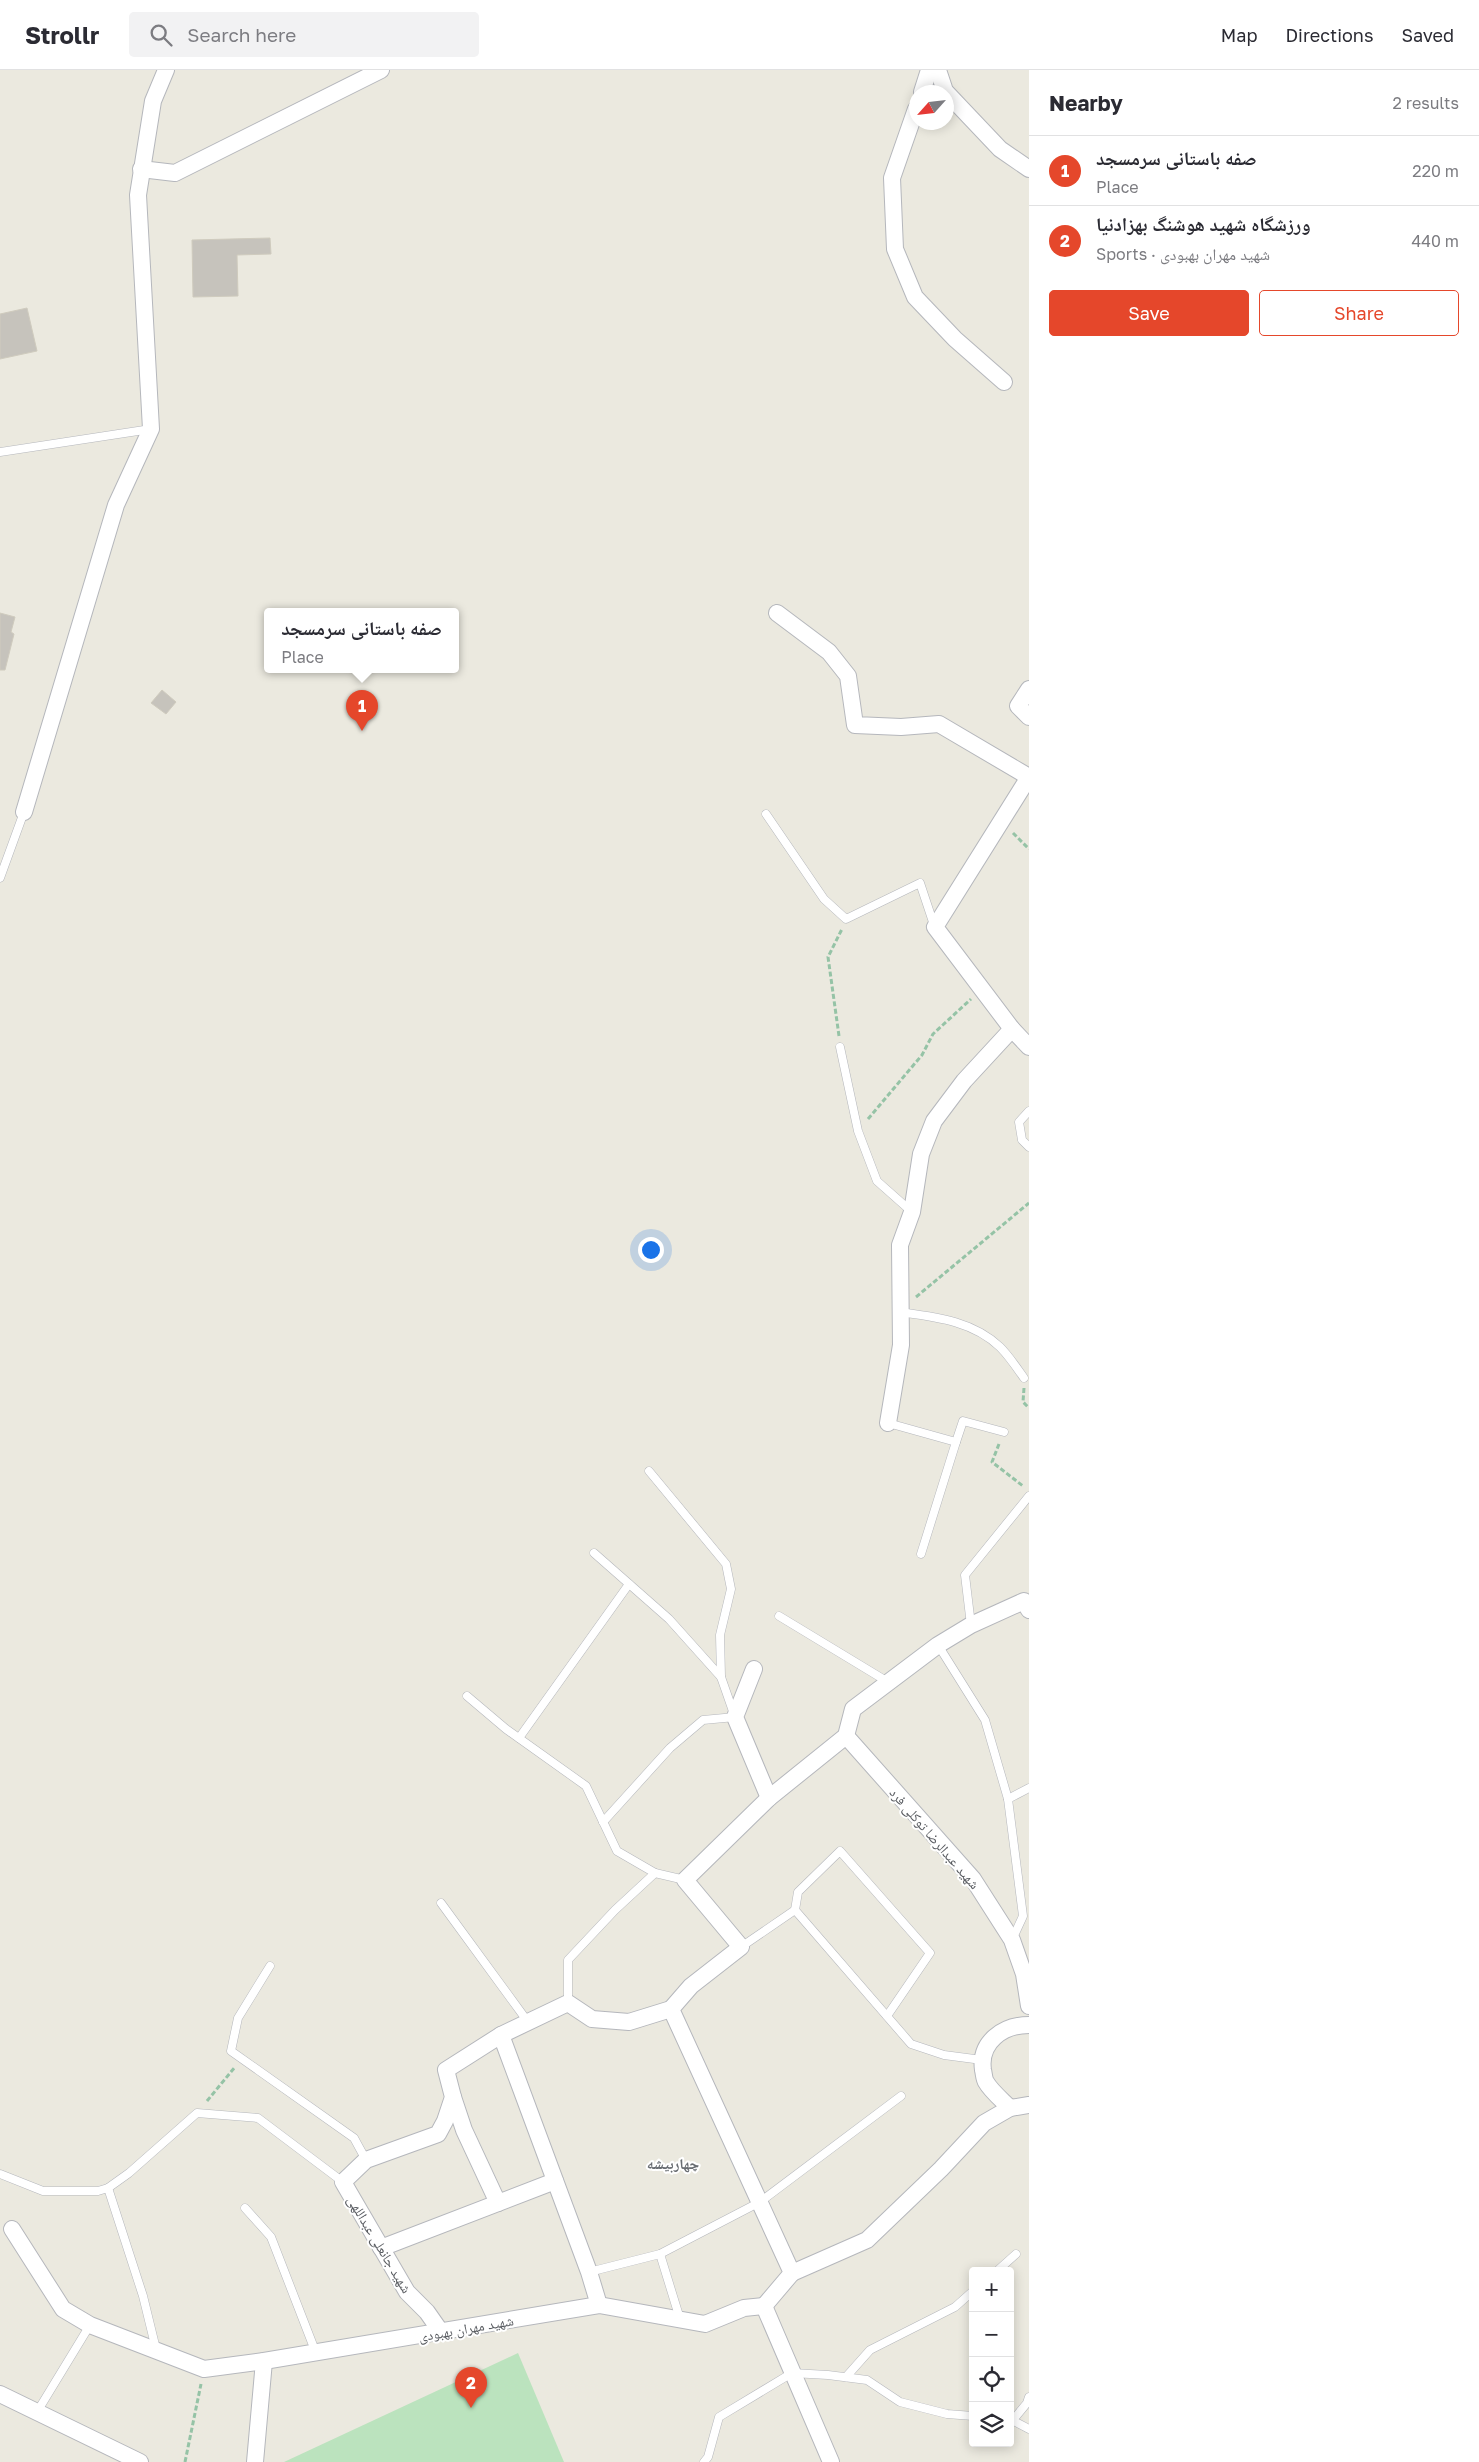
<!DOCTYPE html>
<html lang="en">
<head>
<meta charset="utf-8">
<style>
	body { margin:0; font-family:"Golos Text","Noto Naskh Arabic",sans-serif; background:#f2f2f3; color:#2b2b33 }
	.controls { position:absolute; right:15px; bottom:15px; display:grid; overflow:hidden; border-radius:5px; box-shadow:0 2px 12px #0003 }
	.controls button { width:45px; height:45px; display:grid; place-items:center; padding:0; border:0; border-bottom:1px solid #e1e1e2; background:#fff; color:#2b2b33; font:25px sans-serif }
	.compass { position:absolute; left:909px; top:15px; width:45px; height:45px; border-radius:50%; background:#fff; box-shadow:0 2px 12px #0003; rotate:243deg }
	.you { position:absolute; left:650px; top:1179px; width:18px; height:18px; margin:-12px; border:4px solid #fff; border-radius:50%; background:#1a73e8; box-shadow:0 0 0 8px #1a73e833 }
	.badge { display:grid; place-items:center; width:32px; height:32px; border-radius:50%; background:#e5472b; color:#fff; font-size:16px; font-weight:700 }
	.pin { position:absolute; translate:-50% -41px; filter:drop-shadow(0 1px 2px #0008) }
	.pin::after { content:''; position:absolute; top:26px; width:18px; height:15px; background:inherit; clip-path:polygon(0 0,100% 0,50% 100%) }
	.popup { position:absolute; left:264px; top:538px; width:195px; height:65px; box-sizing:border-box; display:grid; place-content:center; border-radius:5px; background:#fff; filter:drop-shadow(0 1px 4px #0005); font-size:16px; white-space:nowrap; color:#7c7c81 }
	.popup b { font-size:19px; color:#2b2b33 }
	.popup::after { content:''; position:absolute; left:50%; top:100%; margin-left:-10px; border:10px solid transparent; border-top-color:#fff }
	.list { margin:0; padding:0; list-style:none }
	h2 { display:flex; justify-content:space-between; align-items:center; height:65px; margin:0; padding:0 20px; font-size:21px }
	h2 small { font-size:16px; font-weight:400; color:#7c7c81 }
	.list li { display:grid; grid-template-columns:32px 1fr auto; gap:15px; align-items:center; box-sizing:border-box; height:70px; padding:0 20px; border-top:1px solid #e1e1e2 }
	.list b { display:block; font-size:19px; white-space:nowrap }
	.list p { margin:0; font-size:16px; white-space:nowrap; color:#7c7c81 }
	.list em { font-size:16px; font-style:normal; color:#7c7c81 }
	.actions { display:flex; gap:10px; padding:15px 20px }
	.actions a { flex:1; padding:11px 0; border:1px solid #e5472b; border-radius:5px; text-align:center; font-size:18px; color:#e5472b }
	.actions .main { background:#e5472b; color:#fff }
	.icon { flex:none; width:28px; height:28px; fill:none; stroke:currentColor; stroke-width:2; stroke-linecap:round; stroke-linejoin:round }
	.map { position:relative; flex:none; width:1029px; height:2392px; overflow:hidden }
	header { display:flex; align-items:center; gap:30px; box-sizing:border-box; height:70px; padding:0 25px; background:#fff; border-bottom:1px solid #e1e1e2 }
	header strong { font-size:24px }
	nav { display:flex; gap:28px; margin-inline-start:auto; font-size:18px }
	.search { width:350px; height:45px; background:#f2f2f3; display:flex; align-items:center; gap:12px; box-sizing:border-box; padding:0 18px; border-radius:5px; color:#7c7c81; font-size:19px }
	main { display:flex }
	aside { flex:1; background:#fff }
	.map>svg:first-child { display:block }
</style>
</head>
<body>
<header>
<strong>Strollr</strong>
<div class="search"><svg class="icon" aria-label="search" viewBox="0 0 24 24"><circle cx="10" cy="10" r="6"/><path d="M15 15l6 6"/></svg>Search here</div>
<nav><a>Map</a><a>Directions</a><a>Saved</a></nav>
</header>
<main>
<div class="map">
<svg width="1029" height="2392" viewBox="0 0 1029 2392">
	<rect width="100%" height="100%" fill="#ebe9df"/>
	<path fill="#bbe3be" d="M518,2283L564,2392H284Z"/>
	<g fill="#c6c3bc" stroke="#cfcbbe">
		<path d="M270,168L271,184L237,185L238,226L193,227L192,170Z"/>
		<path d="M27,238L37,281L0,289V244Z"/>
		<path d="M0,543L15,547L11,562L14,564L5,600H0Z"/>
		<path d="M162,620L176,632L166,644L151,633Z"/>
	</g>
	<g fill="none" stroke-linecap="round" stroke-linejoin="round">
		<g stroke="#b5b7bc" stroke-width="9">
			<g id="lane">
				<path d="M0,382L151,359"/>
				<path d="M766,744L824,829L846,849L920,813L934,855"/>
				<path d="M0,808L24,742"/>
				<path d="M840,977L858,1061L877,1111L912,1142"/>
				<path d="M1029,1041L1019,1052L1022,1070L1029,1077"/>
				<path d="M900,1242C936,1247 973,1251 1000,1277C1009,1286 1017,1298 1024,1308"/>
				<path d="M888,1353L956,1372L963,1351L1004,1362"/>
				<path d="M594,1483L669,1549L721,1607"/>
				<path d="M921,1484L956,1372"/>
				<path d="M779,1546L888,1612"/>
				<path d="M971,1555L965,1505L1029,1426"/>
				<path d="M938,1575L985,1650L1008,1729L1023,1846L1012,1870"/>
				<path d="M467,1626L506,1659L586,1716L617,1781L655,1803"/>
				<path d="M519,1668L629,1514"/>
				<path d="M1008,1729L1029,1718"/>
				<path d="M603,1752L670,1678L703,1650L735,1647L721,1607L720,1565L731,1519L726,1494L649,1401"/>
				<path d="M441,1833L528,1952"/>
				<path d="M795,1840L798,1822L840,1781L930,1883L887,1946"/>
				<path d="M741,1877L795,1840L911,1974L944,1985L982,1990"/>
				<path d="M270,1896L238,1948L231,1981L354,2068L366,2090"/>
				<path d="M568,1933V1890L615,1840L655,1803L685,1810"/>
				<path d="M0,2104L43,2121H98L108,2118L143,2226L156,2279"/>
				<path d="M108,2118L129,2103L197,2043L258,2048L343,2112"/>
				<path d="M245,2138L271,2167L316,2283"/>
				<path d="M997,2201L1016,2184"/>
				<path d="M589,2202L660,2184"/>
				<path d="M680,2249L660,2184L760,2132L901,2026"/>
				<path d="M846,2307L870,2280L955,2237L973,2221"/>
				<path d="M37,2342L90,2255"/>
				<path d="M1010,2349L1029,2359"/>
				<path d="M1013,2350L1027,2333L1029,2327"/>
				<path d="M704,2392L708,2387L719,2347L792,2303L828,2305L867,2310L900,2332L947,2344L973,2346"/>
			</g>
		</g>
		<g stroke="#b5b7bc" stroke-width="18">
			<g id="street">
				<path d="M938,0L945,21L1000,79L1029,99"/>
				<path d="M922,22L929,0"/>
				<path d="M916,39L892,108L895,179L915,227L955,269L1004,312"/>
				<path d="M141,99L175,103L381,0"/>
				<path d="M777,543L829,582L848,606L855,655L901,657L939,654L1029,707"/>
				<path d="M1029,619L1018,636L1029,647"/>
				<path d="M1029,707L935,857L1012,959L1029,977"/>
				<path d="M24,742L116,435L151,359L138,125L153,31L166,0"/>
				<path d="M888,1353L901,1275L900,1175L912,1142L921,1084L934,1051L964,1011L1012,959"/>
				<path d="M754,1599L735,1647L769,1728"/>
				<path d="M846,1666L973,1809L1012,1870L1024,1904L1029,1936"/>
				<path d="M501,1965L589,2202L599,2235"/>
				<path d="M453,2027L464,2060L498,2133"/>
				<path d="M1010,2038C1002,2030 991,2021 986,2012C984,2009 984,2004 983,2000C979,1972 1003,1955 1029,1955"/>
				<path d="M12,2159L63,2239L90,2255L204,2299L264,2291L599,2235L705,2254L744,2238L764,2236"/>
				<path d="M381,2178L555,2111"/>
				<path d="M792,2203L867,2170L941,2099L984,2053L1010,2038L1029,2035"/>
				<path d="M764,2236L792,2203L671,1939L691,1916L741,1877L685,1810L769,1728L846,1666L853,1639L938,1575L971,1555L1024,1531L1029,1540"/>
				<path d="M764,2236L831,2392"/>
				<path d="M441,2262L427,2242L407,2222L343,2112L366,2090L438,2064L445,2051L453,2027L446,2000L501,1965L568,1933L592,1949L629,1952L671,1939"/>
				<path d="M0,2324L140,2392"/>
				<path d="M255,2392L264,2291"/>
			</g>
		</g>
		<g stroke="#95c3a6" stroke-width="3" stroke-dasharray="5 2.5" stroke-linecap="butt">
			<path d="M1013,763L1029,779"/>
			<path d="M839,966L828,887L842,859"/>
			<path d="M868,1049L922,985L933,964L971,929"/>
			<path d="M916,1227L1029,1133"/>
			<path d="M1024,1318L1023,1332L1029,1338"/>
			<path d="M999,1374L992,1392L1023,1416"/>
			<path d="M207,2031L235,1997"/>
			<path d="M185,2392L201,2314"/>
		</g>
		<use href="#lane" stroke="#fff" stroke-width="8"/>
		<use href="#street" stroke="#fff" stroke-width="16"/>
	</g>
	<g text-anchor="middle" dominant-baseline="central" stroke-width="4" stroke-linejoin="round" paint-order="stroke">
		<g font-size="14" fill="#585b60" stroke="#fff">
			<text transform="translate(935 1768) rotate(49)">شهید عبدالرضا توکلی فرد</text>
			<text transform="translate(380 2174) rotate(59)">شهید جانعلی عبداللهی</text>
			<text transform="translate(466 2258) rotate(-10)">شهید مهران بهبودی</text>
		</g>
		<g font-size="15" font-weight="bold" fill="#696d72" stroke="#fff">
			<text x="673" y="2093">چهاربیشه</text>
		</g>
	</g>
</svg>
<div class="controls">
<button>+</button>
<button>−</button>
<button><svg class="icon" aria-label="locate" viewBox="0 0 24 24"><circle cx="12" cy="12" r="6"/><path d="M12 2v4M12 18v4M2 12h4M18 12h4"/></svg></button>
<button><svg class="icon" aria-label="layers" viewBox="0 0 24 24"><path d="M12 4l9 5-9 5-9-5zM3 14l9 5 9-5"/></svg></button>
</div>
<svg class="compass" viewBox="-18 -18 36 36"><path d="M0-13l5 13h-10z" fill="#e53935"/><path d="M0 13l5-13h-10z" fill="#7c7c81"/></svg>
<div class="you"></div>
<div class="pin badge" style="left:362px;top:661px">1</div>
<div class="popup"><b>صفه باستانی سرمسجد</b>Place</div>
<div class="pin badge" style="left:471px;top:2338px">2</div>
</div>
<aside>
<h2>Nearby<small>2 results</small></h2>
<ul class="list">
<li><span class="badge">1</span><div><b>صفه باستانی سرمسجد</b><p>Place</p></div><em>220 m</em></li>
<li><span class="badge">2</span><div><b>ورزشگاه شهید هوشنگ بهزادنیا</b><p>Sports · شهید مهران بهبودی</p></div><em>440 m</em></li>
</ul>
<div class="actions"><a class="main">Save</a><a>Share</a></div>
</aside>
</main>
</body>
</html>
